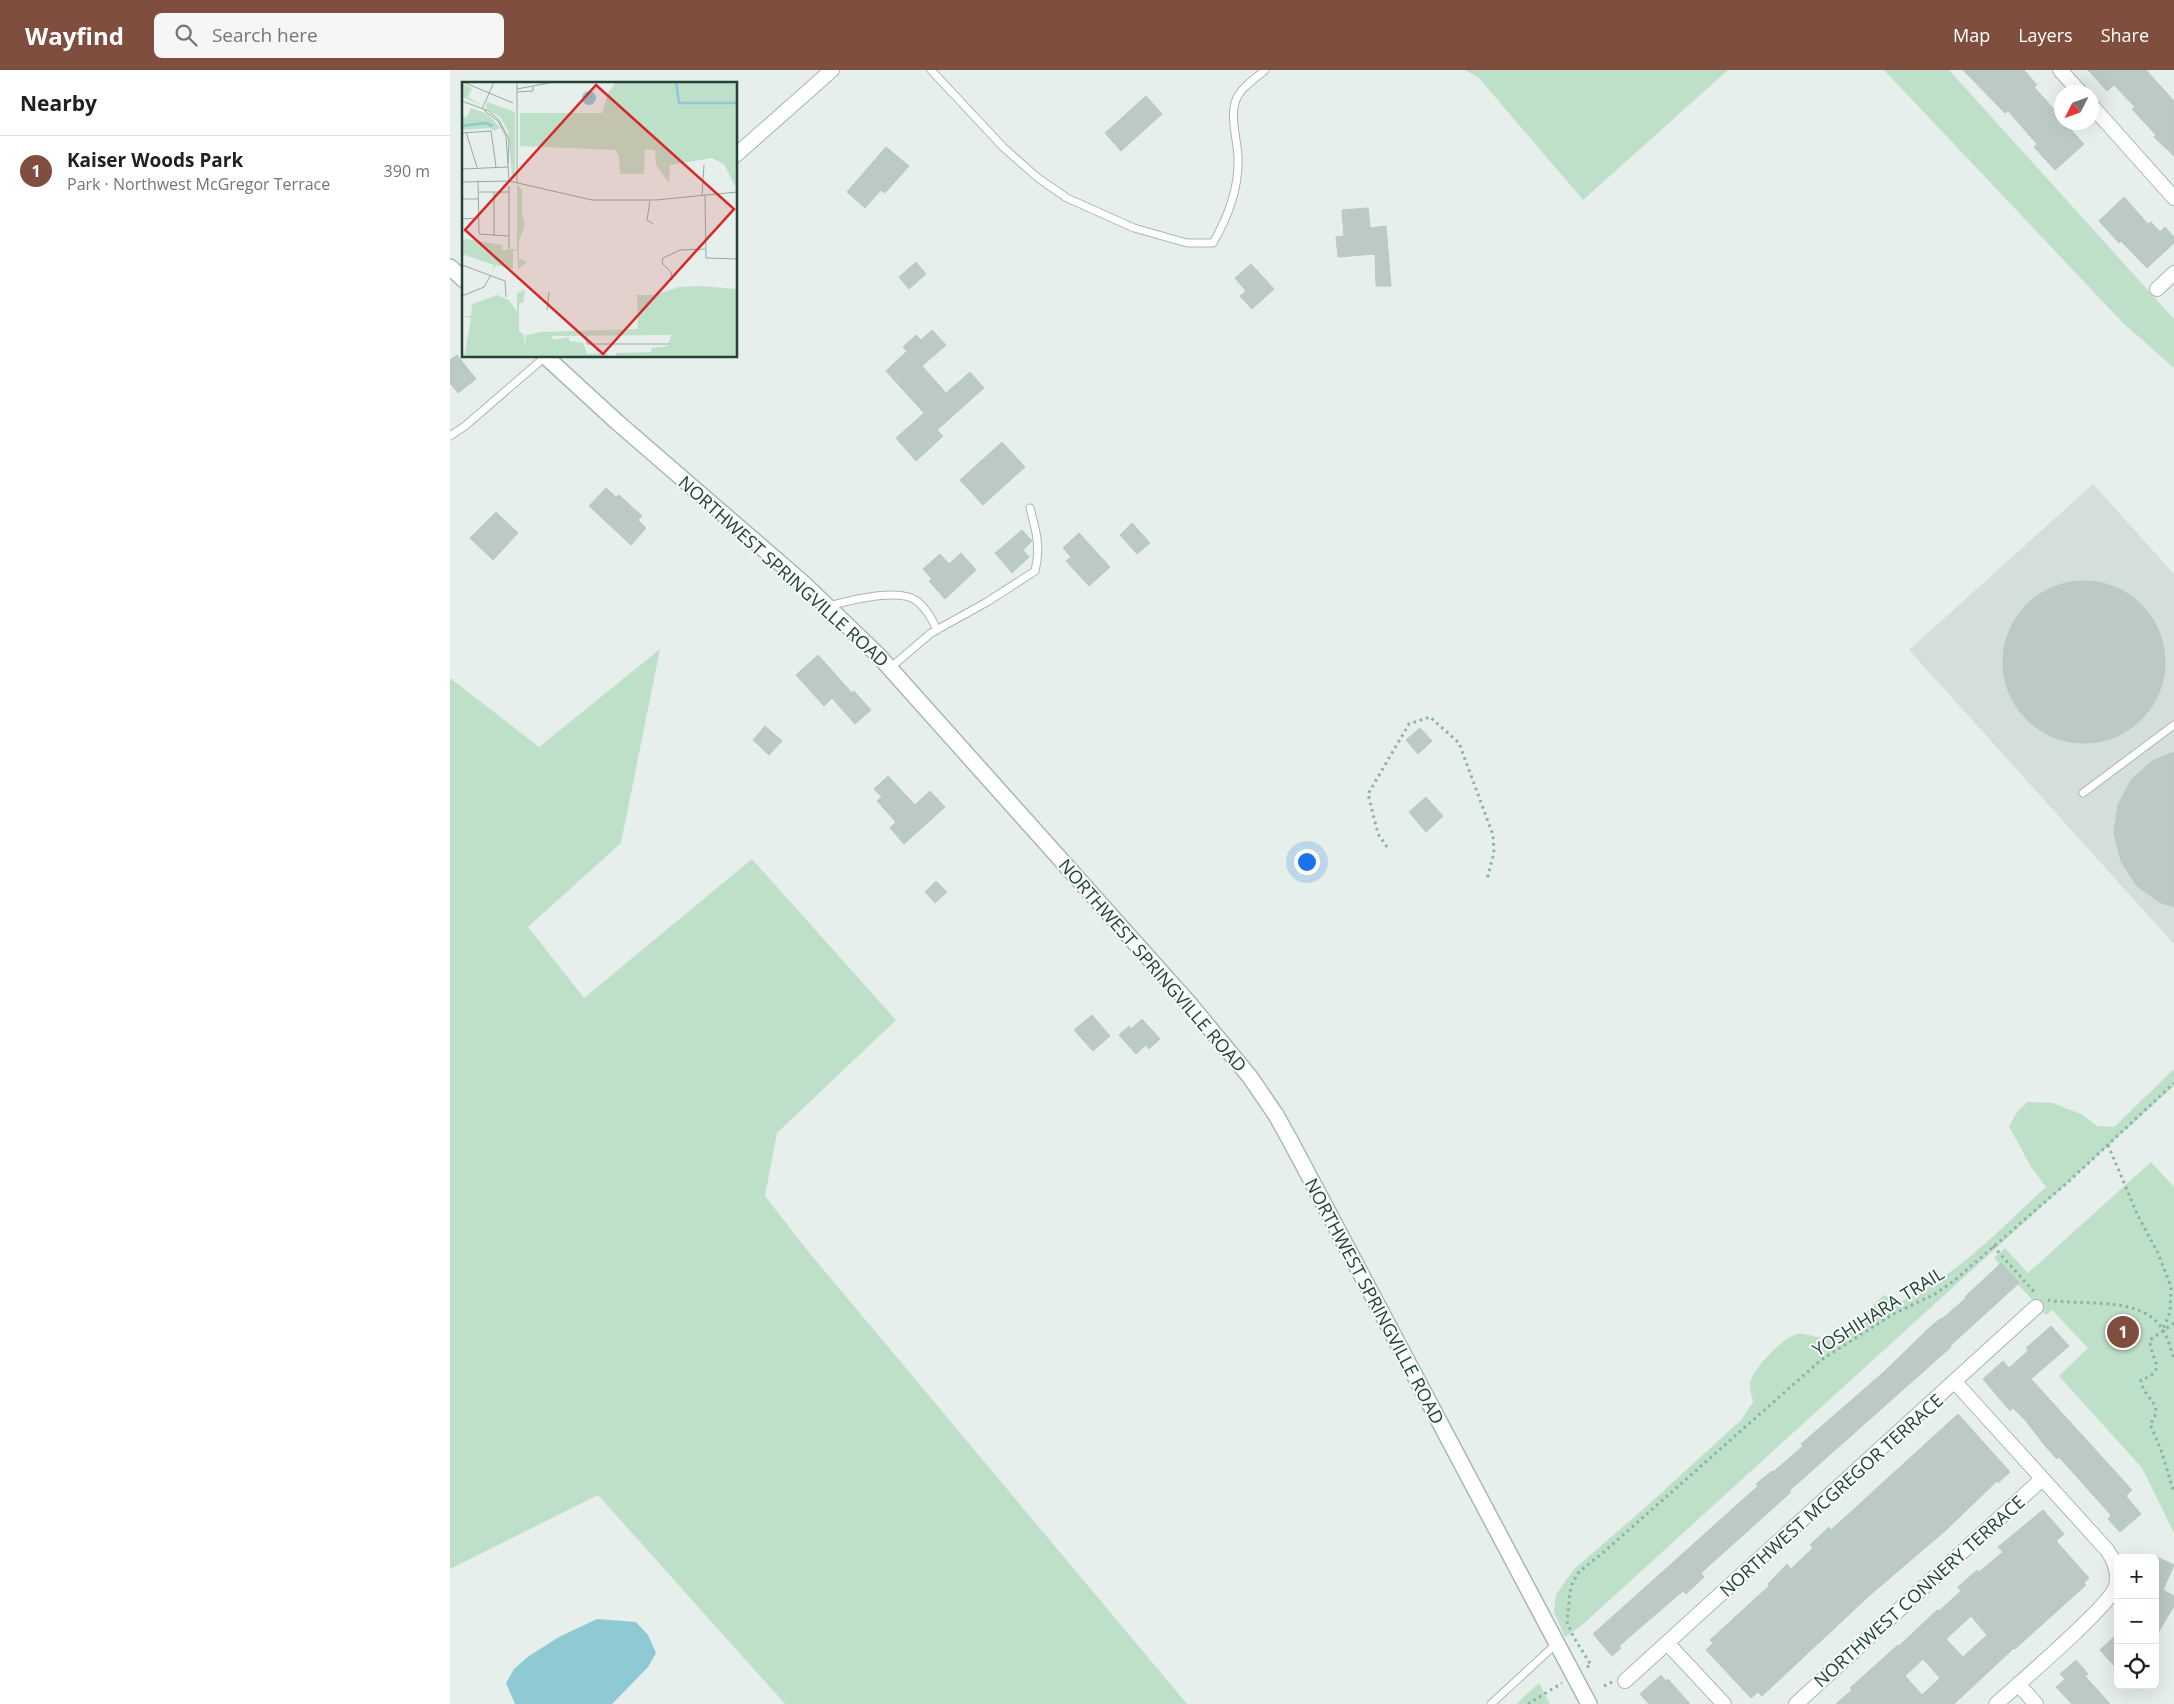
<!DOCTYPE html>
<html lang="en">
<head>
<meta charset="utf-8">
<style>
	body { margin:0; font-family:"Open Sans",sans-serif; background:#f6f6f6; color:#202124 }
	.controls { position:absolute; right:15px; bottom:15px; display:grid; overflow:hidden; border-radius:8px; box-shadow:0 5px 20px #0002 }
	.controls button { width:45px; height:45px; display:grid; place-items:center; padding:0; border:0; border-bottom:1px solid #e0e0e0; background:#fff; color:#202124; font:25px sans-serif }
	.compass { position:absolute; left:1604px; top:15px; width:45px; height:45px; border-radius:50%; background:#fff; box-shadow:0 5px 20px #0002; rotate:228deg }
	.you { position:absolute; left:856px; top:791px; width:18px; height:18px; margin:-12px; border:4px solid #fff; border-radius:50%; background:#1a73e8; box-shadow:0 0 0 8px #1a73e833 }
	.badge { display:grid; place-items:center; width:32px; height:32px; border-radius:50%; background:#7f4e3f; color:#fff; font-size:16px; font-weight:700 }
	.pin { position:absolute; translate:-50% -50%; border:2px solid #fff; box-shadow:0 1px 5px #0006 }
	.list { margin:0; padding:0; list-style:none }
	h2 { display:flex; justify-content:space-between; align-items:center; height:65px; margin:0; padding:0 20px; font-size:21px }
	h2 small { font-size:16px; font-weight:400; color:#757577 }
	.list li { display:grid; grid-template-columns:32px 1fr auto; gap:15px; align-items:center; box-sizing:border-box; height:70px; padding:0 20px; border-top:1px solid #e0e0e0 }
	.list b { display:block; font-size:19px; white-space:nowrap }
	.list p { margin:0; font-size:16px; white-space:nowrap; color:#757577 }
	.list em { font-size:16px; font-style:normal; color:#757577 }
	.icon { flex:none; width:28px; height:28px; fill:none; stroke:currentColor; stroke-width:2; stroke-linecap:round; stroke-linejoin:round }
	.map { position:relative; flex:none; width:1724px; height:1634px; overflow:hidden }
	header { display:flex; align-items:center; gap:30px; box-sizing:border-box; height:70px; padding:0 25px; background:#7f4e3f; color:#fff }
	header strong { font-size:24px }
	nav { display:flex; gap:28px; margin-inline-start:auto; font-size:18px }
	.search { width:350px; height:45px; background:#f6f6f6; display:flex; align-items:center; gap:12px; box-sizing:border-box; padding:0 18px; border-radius:8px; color:#757577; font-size:19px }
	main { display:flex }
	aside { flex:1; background:#fff }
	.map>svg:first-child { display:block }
</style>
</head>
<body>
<header>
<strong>Wayfind</strong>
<div class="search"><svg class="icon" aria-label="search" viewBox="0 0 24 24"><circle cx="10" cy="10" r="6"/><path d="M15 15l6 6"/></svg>Search here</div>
<nav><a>Map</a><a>Layers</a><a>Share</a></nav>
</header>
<main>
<aside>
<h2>Nearby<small></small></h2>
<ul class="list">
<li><span class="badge">1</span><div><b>Kaiser Woods Park</b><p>Park · Northwest McGregor Terrace</p></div><em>390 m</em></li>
</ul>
</aside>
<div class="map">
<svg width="1724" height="1634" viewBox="0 0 1724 1634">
	<rect width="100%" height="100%" fill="#e6efeb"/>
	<path fill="#d4dfda" d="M1643,414L1724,504V874L1459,580Z"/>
	<g fill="#bfe0c8">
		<path d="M1015,0H1278L1133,130L1029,8Z"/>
		<path d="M1434,0H1499L1724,249V298L1673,253Z"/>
		<path d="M210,579L171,773L78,857L134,928L302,789L446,950L327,1063L315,1126L357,1180L737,1634H335L148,1425L0,1499V608L89,677Z"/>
		<path d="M1724,999V1016L1131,1556L1115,1567L1104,1542L1106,1525L1124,1499L1198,1435L1291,1350L1303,1332C1302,1326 1298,1316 1301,1310C1306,1296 1332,1268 1347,1264C1357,1262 1370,1271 1381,1267C1405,1260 1416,1241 1434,1225L1452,1231C1508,1205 1551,1158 1596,1117L1581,1097L1561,1060L1559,1057L1566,1043L1577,1032L1603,1033L1633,1045L1647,1056L1664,1057Z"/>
		<path d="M1701,1092L1724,1117V1463L1692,1398L1609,1306L1638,1278L1602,1240L1596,1245L1544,1188L1555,1178L1578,1203Z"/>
		<path d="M1089,1613L1100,1634H1066Z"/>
	</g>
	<path fill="#8ec9d4" d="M147,1549L186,1552L198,1565L206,1583L198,1597L162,1634H65L56,1613L64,1599L79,1586L109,1567Z"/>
	<g fill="#bbcac4" stroke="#b8c9c2" fill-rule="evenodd">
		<path d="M1513,0H1574L1587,15L1584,17L1610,46L1612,52H1614L1634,74L1605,100L1584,77L1587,74L1558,41L1555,43Z"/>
		<path d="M1638,0H1696L1724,31V86L1704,67L1706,65L1682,39L1685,37L1664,15L1657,21Z"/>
		<path d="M696,26L712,44L671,81L655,63Z"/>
		<path d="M436,77L459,96L435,123L431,120L415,138L397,122Z"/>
		<path d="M1674,127L1698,154L1701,152L1710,162L1715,157L1724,167V173L1697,198L1671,171L1669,173L1649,151Z"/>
		<path d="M918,138L920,158L936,156L941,216H926L925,184L888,187L886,167L894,166L892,140Z"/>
		<path d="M466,192L476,204L459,219L449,207Z"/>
		<path d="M801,194L824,219L802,239L790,226L796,221L785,208Z"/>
		<path d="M482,260L496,275L472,296L496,323L520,302L534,318L487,360L493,366L466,391L446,368L474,343L436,301L457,281L453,277L466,265L471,270Z"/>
		<path d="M7,285L26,309L8,323L0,313V290Z"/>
		<path d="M552,372L575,397L533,435L510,410Z"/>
		<path d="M156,418L166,427L169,425L192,446L188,450L196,458L181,475L139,436Z"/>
		<path d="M46,442L68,463L43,490L20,468Z"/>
		<path d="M682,453L700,473L687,484L670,465Z"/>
		<path d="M572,460L582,471L573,480L579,487L562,503L545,483Z"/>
		<path d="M629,463L660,497L639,516L616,491L621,487L613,478Z"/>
		<path d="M511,483L526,500L495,529L479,511L482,509L473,499L490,484L499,494Z"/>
		<circle cx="1634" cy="592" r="81"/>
		<path d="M368,585L402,623L404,621L421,640L405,654L382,628L374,636L346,605Z"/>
		<path d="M315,656L332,671L319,685L303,670Z"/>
		<path d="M970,658L982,671L968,684L956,670Z"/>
		<path d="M1724,682V837L1709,832L1686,815L1671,791L1664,763L1668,735L1681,710L1702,691Z"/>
		<path d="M438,706L465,735L480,721L495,737L454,774L440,758L446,752L427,731L432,727L424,719Z"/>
		<path d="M976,727L993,746L976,762L959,742Z"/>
		<path d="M486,811L497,822L485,833L475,822Z"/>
		<path d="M642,945L660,966L643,981L624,960Z"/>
		<path d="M692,949L710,969L699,979L696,975L686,984L669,965L679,956L681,959Z"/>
		<path d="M1551,1193L1569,1213L1500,1276L1501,1277L1339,1421L1341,1422L1251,1503L1254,1507L1236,1524L1233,1521L1191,1557L1169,1576L1171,1578L1162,1586L1143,1564L1308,1416L1306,1414L1322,1401L1323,1402L1353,1376L1351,1374L1435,1301L1479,1258L1491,1248L1492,1249L1516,1228L1515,1227Z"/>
		<path d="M1601,1256L1619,1276L1581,1309L1682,1420L1676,1426L1691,1444L1670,1462L1658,1449L1661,1445L1609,1387L1607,1389L1596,1377L1576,1351L1563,1338L1560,1341L1533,1309L1553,1291L1559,1298L1579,1280L1576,1278Z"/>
		<path d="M1508,1344L1560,1402L1548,1413L1547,1411L1495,1461L1420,1525L1312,1626L1308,1622L1301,1628L1256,1580L1263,1573L1260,1570L1319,1516L1318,1514L1337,1494L1341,1499L1363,1478L1360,1475L1379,1457L1381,1460Z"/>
		<path d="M1593,1440L1614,1464L1606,1471L1639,1508L1634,1513L1636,1515L1565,1579L1564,1578L1504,1634H1386L1402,1620L1400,1618L1448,1575L1449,1576L1487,1540L1489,1541L1511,1521L1508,1517L1527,1500L1529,1502L1553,1482L1548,1477ZM1521,1546L1537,1565L1513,1587L1496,1569ZM1473,1589L1490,1608L1472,1625L1455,1606Z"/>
		<path d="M1705,1486L1724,1495L1713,1520L1724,1526V1536L1705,1568Z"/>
		<path d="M1668,1563V1600L1650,1580Z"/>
		<path d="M1626,1590L1638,1604L1635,1606L1660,1634H1622L1606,1617L1615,1609L1610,1604Z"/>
		<path d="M1211,1605L1216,1611L1218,1609L1240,1634H1199L1190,1624Z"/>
	</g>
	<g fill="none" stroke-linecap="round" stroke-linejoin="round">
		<g stroke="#a8b8b2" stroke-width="9">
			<g id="service">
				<path d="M481,0L554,78L588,108L617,128L684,158L737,173H763C778,147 789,119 788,89C788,69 777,42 789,24C795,15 807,7 815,0"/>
				<path d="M0,366L15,356L95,287"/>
				<path d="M378,536C399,531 449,517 467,531C475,538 483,550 487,560"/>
				<path d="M440,598L481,563L537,532L585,501C591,478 586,460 580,438"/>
				<path d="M1633,723L1724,655"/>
				<path d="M1041,1634L1106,1574"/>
			</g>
		</g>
		<g stroke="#a8b8b2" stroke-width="16">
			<g id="minor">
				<path d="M1610,0L1630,22"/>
				<path d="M1642,36L1724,128"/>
				<path d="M286,85L382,0"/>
				<path d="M1707,219L1724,203"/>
				<path d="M1505,1312L1657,1480C1665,1491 1669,1503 1666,1516C1661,1535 1567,1615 1546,1634"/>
				<path d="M1218,1574L1274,1634"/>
				<path d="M1175,1611L1586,1237"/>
				<path d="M1568,1614L1586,1634"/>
				<path d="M1346,1634L1592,1409"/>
			</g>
		</g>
		<g stroke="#a8b8b2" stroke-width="18">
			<g id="tertiary">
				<path d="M0,197L14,210"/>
				<path d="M95,286L167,352L353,513L428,585L738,932L800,1007L826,1045L841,1072L1139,1634"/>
			</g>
		</g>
		<g stroke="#86b3a5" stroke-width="3" stroke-dasharray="2.5 4" stroke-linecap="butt">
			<path d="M937,777L928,764L918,724L959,654L980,647L1009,673L1043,765L1044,783L1037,809"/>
			<path d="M1658,1075L1688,1146L1708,1183L1721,1217L1720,1242L1713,1259"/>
			<path d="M1543,1176L1586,1224"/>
			<path d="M1598,1230C1631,1236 1693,1225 1713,1260C1718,1268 1721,1280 1724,1289"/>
			<path d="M1724,1253L1700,1270C1700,1290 1719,1300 1691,1310C1692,1329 1717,1333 1700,1354L1711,1380L1724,1423"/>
			<path d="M1137,1597L1141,1595L1123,1566L1117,1552L1120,1522L1122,1514L1129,1502L1156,1480L1371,1290L1443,1244L1485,1224L1505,1210L1618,1112L1724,1013"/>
			<path d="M1154,1616L1162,1612"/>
			<path d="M1078,1634L1112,1613"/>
		</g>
		<use href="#service" stroke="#fff" stroke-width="7"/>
		<use href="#minor" stroke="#fff" stroke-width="14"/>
		<use href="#tertiary" stroke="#fff" stroke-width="15"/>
	</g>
	<g text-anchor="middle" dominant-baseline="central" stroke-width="4" stroke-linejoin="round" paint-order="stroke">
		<g font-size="18" fill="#24423a" stroke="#f7fbf9">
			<text transform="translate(334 501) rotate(42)">NORTHWEST SPRINGVILLE ROAD</text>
			<text transform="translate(703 895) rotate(49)">NORTHWEST SPRINGVILLE ROAD</text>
			<text transform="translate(925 1231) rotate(62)">NORTHWEST SPRINGVILLE ROAD</text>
			<text transform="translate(1428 1241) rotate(-32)">YOSHIHARA TRAIL</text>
			<text transform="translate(1381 1425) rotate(-42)">NORTHWEST MCGREGOR TERRACE</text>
			<text transform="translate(1469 1521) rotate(-42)">NORTHWEST CONNERY TERRACE</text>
		</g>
	</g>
	<g transform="translate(12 12)">
		<rect width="275" height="275" fill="#e6efeb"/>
		<path d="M154,0H275V108L262,82L250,76L208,83L207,101L194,83L193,68H183L182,92H158L157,74L153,68L58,64V31H140L146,11ZM0,2L10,6L6,15L20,23L0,15ZM25,20L53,30V96L50,95L46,49L38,35L24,26ZM9,26L26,32L38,46L32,49L28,46L0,48V35H5ZM55,102L60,108V133L63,142L57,159V176L65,180L56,187L57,203L55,168L51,169V187L34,183L30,191L32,183L0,172V159L4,157L40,163V168L55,167ZM237,204L275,207V275H154V271L189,270L190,266L206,264L209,253L90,254L91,258L107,255V259L121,261L125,272L143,271L150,275H2L9,236L1,234H9L10,222L35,213L47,218L55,230V211L63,208L61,221H57V249L62,253L63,266L64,253L79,250L176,247L175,213H193L217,205Z" fill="#bfe0c8"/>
		<path d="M120 16a7 7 0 1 1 14 0a7 7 0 1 1-14 0Z" fill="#8ec9d4"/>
		<path fill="none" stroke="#8ec9d4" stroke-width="2.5" d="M214,0L217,21H275M0,44L23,41L31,44"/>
		<path fill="none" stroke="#98aaa4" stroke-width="1" d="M1,0L51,21M55,0V101M55,7L92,0M55,10L71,9V4M0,19L27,29L37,38L47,57L46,82M20,27L32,0M22,28L36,39L44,54L47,98M4,50L15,85M0,51L29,49L34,85M0,87L46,85M16,98L17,152L47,154M0,100L47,99L130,118H194L275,110M47,104V167M17,110H47M32,110V154M240,113L242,83M243,113L244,176L275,177M0,117H17M188,119L185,138L191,142M0,137L16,136M0,183L43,199L44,215M210,198L209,190L200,181L201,176L218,168L243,167M0,214L22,205L29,193M85,228L87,210M124,254L125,262H208"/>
		<path fill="#d62828" fill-opacity="0.15" stroke="#d62828" stroke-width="2.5" d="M134,3L272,127L141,272L3,148Z"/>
		<rect width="275" height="275" fill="none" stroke="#24423a" stroke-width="2.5"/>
	</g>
</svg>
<div class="controls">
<button>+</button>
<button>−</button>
<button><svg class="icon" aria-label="locate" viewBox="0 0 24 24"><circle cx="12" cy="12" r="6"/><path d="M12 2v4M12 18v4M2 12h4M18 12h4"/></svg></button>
</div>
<svg class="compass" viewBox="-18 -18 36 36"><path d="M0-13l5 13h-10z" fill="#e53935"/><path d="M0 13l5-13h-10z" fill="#757577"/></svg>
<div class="you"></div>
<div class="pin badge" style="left:1673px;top:1262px">1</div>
</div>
</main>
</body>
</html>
